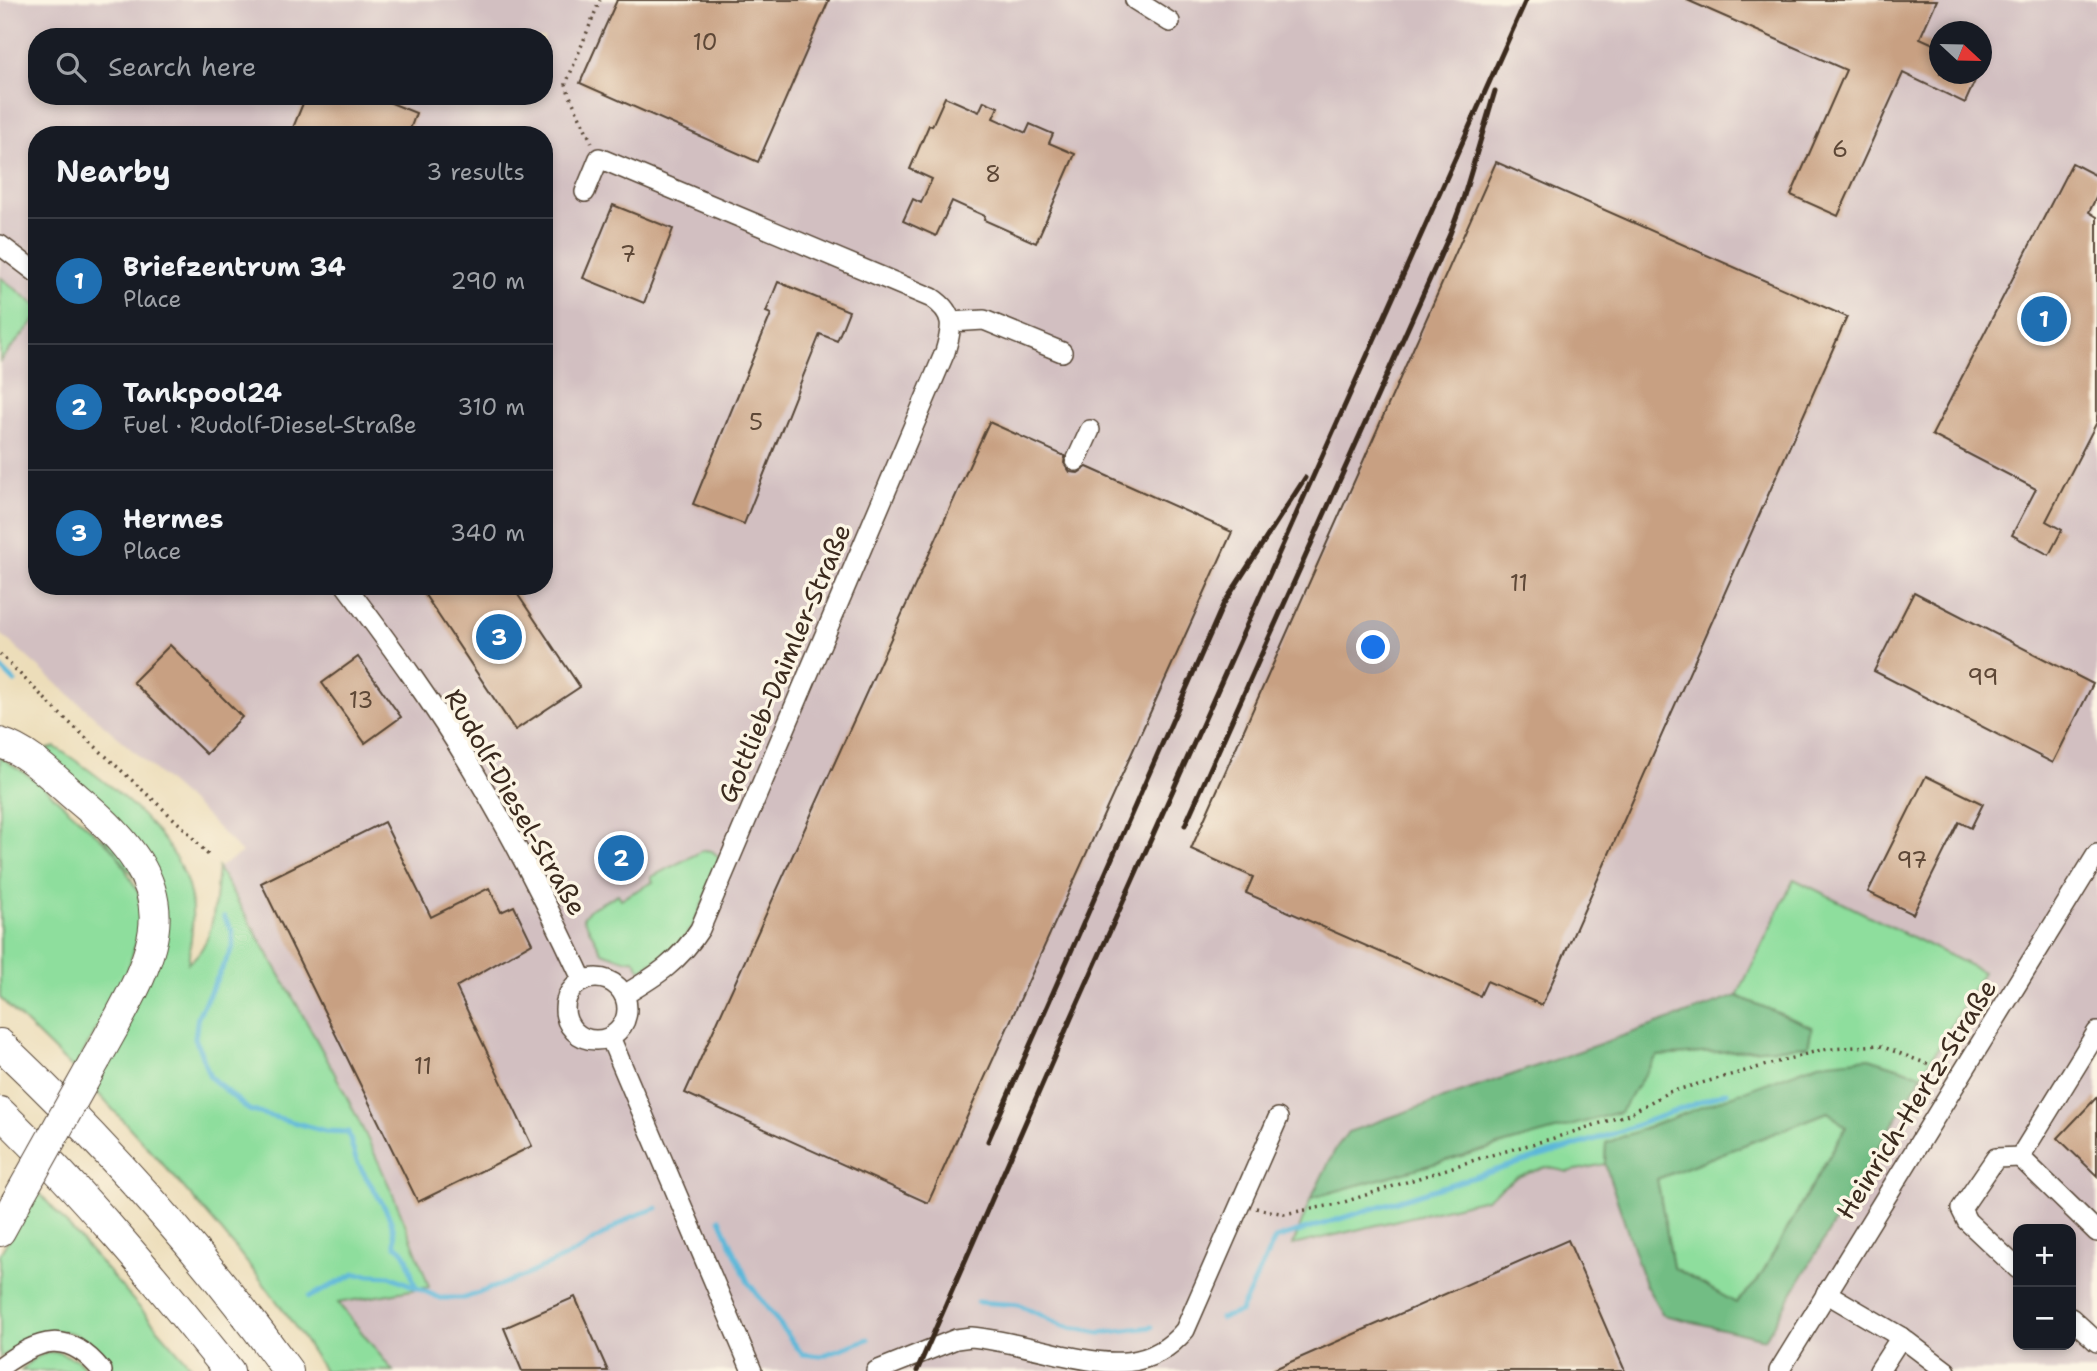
<!DOCTYPE html>
<html lang="en">
<head>
<meta charset="utf-8">
<style>
	body { margin:0; font-family:"Shantell Sans",sans-serif; background:#20242c; color:#f1f3f6 }
	.controls { position:absolute; right:21px; bottom:21px; display:grid; overflow:hidden; border-radius:14px; box-shadow:0 4px 10px #0003 }
	.controls button { width:63px; height:63px; display:grid; place-items:center; padding:0; border:0; border-bottom:2px solid #363941; background:#171b24; color:#f1f3f6; font:35px sans-serif }
	.compass { position:absolute; left:1929px; top:21px; width:63px; height:63px; border-radius:50%; background:#171b24; box-shadow:0 4px 10px #0003; rotate:112deg }
	.you { position:absolute; left:1374px; top:648px; width:24px; height:24px; margin:-18px; border:5px solid #fff; border-radius:50%; background:#1a73e8; box-shadow:0 0 0 10px #1a73e833 }
	.badge { display:grid; place-items:center; width:46px; height:46px; border-radius:50%; background:#1f6fb2; color:#fff; font-size:23px; font-weight:700 }
	.pin { position:absolute; translate:-50% -50%; border:4px solid #fff; box-shadow:0 2px 7px #0006 }
	.list { margin:0; padding:0; list-style:none }
	h2 { display:flex; justify-content:space-between; align-items:center; height:91px; margin:0; padding:0 28px; font-size:30px }
	h2 small { font-size:23px; font-weight:400; color:#9ea1a6 }
	.list li { display:grid; grid-template-columns:46px 1fr auto; gap:21px; align-items:center; box-sizing:border-box; height:126px; padding:0 28px; border-top:2px solid #363941 }
	.list b { display:block; font-size:26px; white-space:nowrap }
	.list p { margin:0; font-size:23px; white-space:nowrap; color:#9ea1a6 }
	.list em { font-size:23px; font-style:normal; color:#9ea1a6 }
	.icon { flex:none; width:38px; height:38px; fill:none; stroke:currentColor; stroke-width:2; stroke-linecap:round; stroke-linejoin:round }
	.map { position:relative; flex:none; width:2097px; height:1371px; overflow:hidden }
	.search { position:absolute; background:#171b24; box-shadow:0 4px 10px #0003; left:28px; top:28px; width:525px; height:77px; display:flex; align-items:center; gap:18px; box-sizing:border-box; padding:0 24px; border-radius:28px; color:#9ea1a6; font-size:26px }
	.panel { position:absolute; background:#171b24; box-shadow:0 4px 10px #0003; left:28px; top:126px; width:525px; height:469px; border-radius:28px }
	.map>svg:first-child { display:block }
</style>
</head>
<body>
<div class="map">
<svg width="2097" height="1371" viewBox="0 0 2097 1371">
	<rect width="100%" height="100%" fill="#fcf5e5"/>
	<filter id="ink" filterUnits="userSpaceOnUse"><feTurbulence type="fractalNoise" baseFrequency=".0143" numOctaves="2"/><feDisplacementMap in="SourceGraphic" scale="14" xChannelSelector="R" yChannelSelector="G"/><feConvolveMatrix kernelMatrix="1 2 1 2 8 2 1 2 1" color-interpolation-filters="sRGB"/></filter>
	<filter id="wash" filterUnits="userSpaceOnUse"><feTurbulence type="fractalNoise" baseFrequency=".00686" numOctaves="4" result="noise"/><feDisplacementMap in="SourceGraphic" scale="28" xChannelSelector="R" yChannelSelector="G"/><feGaussianBlur stdDeviation="1.57" result="paint"/><feColorMatrix in="noise" values="0 0 0 0 0 0 0 0 0 0 0 0 0 0 0 0 0 1.4 0 .05"/><feComposite in="paint" operator="in"/></filter>
	<g filter="url(#wash)">
		<rect width="100%" height="100%" fill="#ecddb9"/>
		<path fill="#d2bfc1" fill-rule="evenodd" d="M0,0H2097V1371H393L338,1303L429,1287L408,1226L341,1083L218,868L242,853L202,812L0,633ZM1940,32H1982V74H1940ZM37,37H544V96H37ZM37,135H544V586H37ZM2018,1229H2071V1345H2018Z"/>
		<g fill="#8ede9d" stroke="#64845e" stroke-width="2">
			<path d="M0,277L37,306V318L0,361Z"/>
			<path d="M55,747C104,778 178,834 190,894C195,917 191,940 188,963C217,943 214,900 218,868C297,1003 378,1138 429,1287L338,1303L393,1371H324C260,1267 176,1178 93,1088L166,918L38,752Z"/>
			<path d="M0,757L37,781L116,852L139,894L141,926L127,974L74,1070L0,998Z"/>
			<path d="M704,850L712,851L719,857V865L692,928L677,947L641,970L634,959L625,960L602,952L583,918L590,909L618,894L621,899L653,882L651,877Z"/>
			<path d="M1794,879L1983,972L1922,1075L1869,1058L1606,1143L1605,1164L1568,1172L1546,1167L1517,1177L1486,1199L1293,1245L1311,1198L1620,1112L1657,1056L1808,1046L1812,1027L1737,996Z"/>
			<path d="M1828,1112L1846,1126L1757,1282L1736,1303L1673,1267L1657,1179Z"/>
			<path d="M37,1190L195,1371H115C100,1347 74,1323 43,1334C28,1340 14,1350 0,1358V1254Z"/>
			<path d="M58,1352L78,1360L88,1371H21C31,1358 41,1353 58,1352Z"/>
		</g>
		<g fill="#72bd84" stroke="#567451" stroke-width="2" fill-rule="evenodd">
			<path d="M1737,996L1812,1027L1808,1046L1657,1056L1620,1112L1311,1198L1336,1148L1348,1132Z"/>
			<path d="M1869,1058L1922,1075L1765,1339L1663,1315L1645,1284L1605,1164L1606,1143L1819,1063ZM1828,1112L1846,1127L1757,1282L1736,1303L1673,1267L1657,1179Z"/>
		</g>
		<g fill="none" stroke-linecap="round" stroke-linejoin="round">
			<g stroke="#5bb7d9" stroke-width="5">
				<path d="M0,667L15,682"/>
				<path d="M224,917L232,930L233,947L198,1016L195,1038L210,1077L249,1110L325,1131L348,1132C351,1141 353,1151 356,1159C369,1187 396,1213 395,1245C412,1253 408,1272 416,1287"/>
				<path d="M720,1219L748,1282L802,1354L821,1356L868,1339"/>
				<path d="M309,1297L355,1274L390,1276L440,1298H465L524,1276L578,1251L631,1217L657,1208"/>
				<path d="M977,1302L1020,1305L1063,1326L1100,1333L1152,1327"/>
				<path d="M1221,1318L1240,1312L1275,1239L1615,1133L1727,1092"/>
			</g>
		</g>
		<g id="blocks">
			<g fill="#c8a082">
				<path d="M617,0H829L758,162L580,83Z"/>
				<path d="M1687,0H1937L1920,38L1940,47V74H1978L1965,103L1903,73L1838,216L1791,195L1846,70Z"/>
				<path d="M306,96H374L416,113L408,135H290Z"/>
				<path d="M945,97L979,112L984,101L998,107L993,118L1026,133L1030,124L1053,134L1049,143L1075,154L1036,243L984,220L985,216L952,201L936,236L903,221L913,199L921,203L932,179L910,169L929,125L932,126Z"/>
				<path d="M1496,162L1847,317L1542,1005L1487,981L1480,996L1246,893L1253,877L1191,849Z"/>
				<path d="M2072,163L2097,176V196L2089,212L2097,217V422L2046,521L2062,530L2049,555L2012,535L2036,489L1932,435Z"/>
				<path d="M613,205L673,229L644,303L583,278Z"/>
				<path d="M778,282L849,311L837,341L820,334L744,524L693,504L771,314L766,312Z"/>
				<path d="M989,422L1065,456L1064,463L1070,472L1078,473L1087,467L1232,532L928,1203L685,1093Z"/>
				<path d="M419,586H512L580,687L515,730Z"/>
				<path d="M1914,592L2093,684L2053,763L1874,671Z"/>
				<path d="M170,645L242,717L206,754L133,682Z"/>
				<path d="M358,657L401,717L365,743L322,683Z"/>
				<path d="M1926,776L1983,804L1971,828L1959,822L1913,914L1868,892Z"/>
				<path d="M384,822L431,917L489,888L501,912L514,906L532,943L456,987L532,1146L418,1202L261,883Z"/>
				<path d="M2097,1097V1176L2058,1138Z"/>
				<path d="M1568,1240L1625,1371H1270Z"/>
				<path d="M575,1297L608,1371H522L504,1328Z"/>
			</g>
		</g>
	</g>
	<g filter="url(#ink)">
		<use href="#blocks" fill-opacity="0" stroke="#564535" stroke-width="2"/>
		<g fill="none" stroke-linecap="round" stroke-linejoin="round">
			<g stroke="#564535" stroke-width="22">
				<g id="minor">
					<path d="M1135,0L1170,22"/>
					<path d="M585,192L599,158L932,298C956,314 952,328 945,352L700,929C679,962 656,976 624,995"/>
					<path d="M0,245L37,273"/>
					<path d="M951,322L984,320L1062,352"/>
					<path d="M1076,461L1090,430"/>
					<path d="M346,586C391,646 436,707 474,772C514,839 550,910 583,981"/>
					<circle cx="596" cy="1009" r="31"/>
					<path d="M2097,1032L2020,1157L2097,1232"/>
					<path d="M610,1037L752,1371"/>
					<path d="M2018,1269L1967,1221L1961,1209L1996,1158L2020,1157"/>
					<path d="M1826,1293L1901,1337L1946,1371"/>
					<path d="M2071,1318L2097,1342"/>
					<path d="M0,1367C39,1339 67,1328 102,1371"/>
					<path d="M876,1371L956,1339L971,1337C1001,1340 1032,1348 1062,1355C1110,1365 1151,1371 1185,1330L1278,1118"/>
					<path d="M1779,1371L2097,854"/>
					<path d="M1879,1371L1901,1337"/>
				</g>
			</g>
			<g stroke="#564535" stroke-width="32">
				<g id="highway">
					<path d="M0,743C30,752 55,780 78,799C194,895 160,945 96,1059"/>
					<path d="M0,1044C105,1144 203,1253 288,1371"/>
					<path d="M0,1112C83,1192 157,1281 229,1371"/>
					<path d="M0,1231L16,1202"/>
				</g>
			</g>
			<g stroke="#564535" stroke-width="3.5" stroke-dasharray="2 5" stroke-linecap="butt">
				<path d="M592,143L569,94L566,84L600,0"/>
				<path d="M0,654L60,714L187,831L211,858"/>
				<path d="M1256,1208L1284,1214L1338,1204L1484,1157L1554,1138L1629,1114L1669,1092L1821,1050L1878,1045L1946,1071"/>
			</g>
			<use href="#minor" stroke="#fff" stroke-width="19"/>
			<use href="#highway" stroke="#fff" stroke-width="30"/>
			<g stroke="#3b2a1e" stroke-width="5">
				<path d="M1185,825L1450,234L1463,199L1495,91"/>
				<path d="M988,1141L1223,605L1305,478"/>
				<path d="M917,1371L1072,1016L1526,0"/>
			</g>
			<g stroke="#564535" stroke-width="32" stroke-linecap="butt">
				<path id="highway-bridge" d="M16,1202L96,1059"/>
			</g>
			<use href="#highway-bridge" stroke="#fff" stroke-width="30"/>
		</g>
	</g>
	<g text-anchor="middle" dominant-baseline="central" stroke-width="7" stroke-linejoin="round" paint-order="stroke">
		<g font-size="23" fill="#5e4837">
			<text x="705" y="42">10</text>
			<text x="1840" y="149">6</text>
			<text x="993" y="174">8</text>
			<text x="628" y="254">7</text>
			<text x="756" y="422">5</text>
			<text x="1519" y="583">11</text>
			<text x="1983" y="677">99</text>
			<text x="361" y="700">13</text>
			<text x="1912" y="860">97</text>
			<text x="423" y="1066">11</text>
		</g>
		<g font-size="26" fill="#3b2a1e" stroke="#fcf5e5">
			<text transform="translate(784 663) rotate(-67)">Gottlieb-Daimler-Straße</text>
			<text transform="translate(516 802) rotate(60)">Rudolf-Diesel-Straße</text>
			<text transform="translate(1916 1099) rotate(-58)">Heinrich-Hertz-Straße</text>
		</g>
	</g>
</svg>
<div class="controls">
<button>+</button>
<button>−</button>
</div>
<svg class="compass" viewBox="-18 -18 36 36"><path d="M0-13l5 13h-10z" fill="#e53935"/><path d="M0 13l5-13h-10z" fill="#9ea1a6"/></svg>
<div class="you"></div>
<div class="pin badge" style="left:2044px;top:319px">1</div>
<div class="pin badge" style="left:621px;top:858px">2</div>
<div class="pin badge" style="left:499px;top:637px">3</div>
<div class="search"><svg class="icon" aria-label="search" viewBox="0 0 24 24"><circle cx="10" cy="10" r="6"/><path d="M15 15l6 6"/></svg>Search here</div>
<section class="panel">
<h2>Nearby<small>3 results</small></h2>
<ul class="list">
<li><span class="badge">1</span><div><b>Briefzentrum 34</b><p>Place</p></div><em>290 m</em></li>
<li><span class="badge">2</span><div><b>Tankpool24</b><p>Fuel · Rudolf-Diesel-Straße</p></div><em>310 m</em></li>
<li><span class="badge">3</span><div><b>Hermes</b><p>Place</p></div><em>340 m</em></li>
</ul>
</section>
</div>
</body>
</html>
